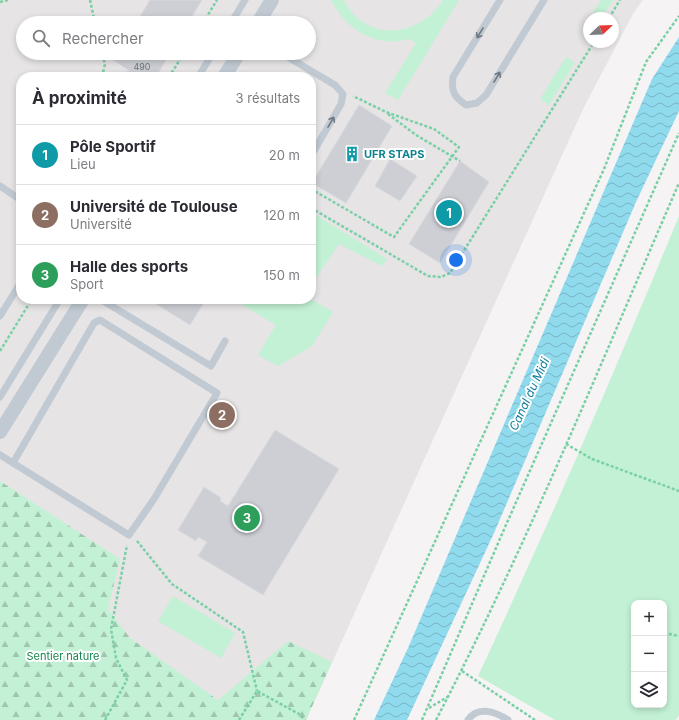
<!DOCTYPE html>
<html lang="fr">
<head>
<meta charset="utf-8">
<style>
	body { margin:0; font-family:Inter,sans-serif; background:#f7f7f7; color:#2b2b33 }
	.controls { position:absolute; right:12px; bottom:12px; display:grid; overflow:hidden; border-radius:8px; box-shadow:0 2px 6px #0003 }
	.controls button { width:36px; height:36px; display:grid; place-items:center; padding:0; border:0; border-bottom:1px solid #e1e1e2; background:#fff; color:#2b2b33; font:20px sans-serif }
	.compass { position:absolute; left:583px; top:12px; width:36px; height:36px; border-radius:50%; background:#fff; box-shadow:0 2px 6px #0003; rotate:67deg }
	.you { position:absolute; left:456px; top:260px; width:14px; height:14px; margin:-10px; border:3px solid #fff; border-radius:50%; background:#1a73e8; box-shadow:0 0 0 6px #1a73e833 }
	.badge { display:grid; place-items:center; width:26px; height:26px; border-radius:50%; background:#d93025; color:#fff; font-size:13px; font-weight:700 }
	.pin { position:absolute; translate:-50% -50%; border:2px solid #fff; box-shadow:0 1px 4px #0006 }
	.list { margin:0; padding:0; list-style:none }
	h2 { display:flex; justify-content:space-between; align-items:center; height:52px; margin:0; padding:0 16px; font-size:17px }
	h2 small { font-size:13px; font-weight:400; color:#7c7c81 }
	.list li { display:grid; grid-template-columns:26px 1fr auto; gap:12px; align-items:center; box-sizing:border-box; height:60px; padding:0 16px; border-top:1px solid #e1e1e2 }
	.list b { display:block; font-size:15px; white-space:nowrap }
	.list p { margin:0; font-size:13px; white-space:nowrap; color:#7c7c81 }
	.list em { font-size:13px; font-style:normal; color:#7c7c81 }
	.icon { flex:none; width:22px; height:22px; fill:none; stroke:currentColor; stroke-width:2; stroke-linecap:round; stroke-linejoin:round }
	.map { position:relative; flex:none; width:679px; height:720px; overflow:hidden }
	.search { position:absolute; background:#fff; box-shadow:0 2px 6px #0003; left:16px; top:16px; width:300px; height:44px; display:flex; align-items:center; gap:10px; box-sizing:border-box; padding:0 14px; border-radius:22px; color:#7c7c81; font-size:15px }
	.panel { position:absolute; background:#fff; box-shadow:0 2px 6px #0003; left:16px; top:72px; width:300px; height:232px; border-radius:16px }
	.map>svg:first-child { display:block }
</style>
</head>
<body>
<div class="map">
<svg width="679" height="720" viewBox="0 0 679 720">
	<defs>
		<pattern id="forest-firs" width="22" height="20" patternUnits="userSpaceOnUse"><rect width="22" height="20" fill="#c3f1d5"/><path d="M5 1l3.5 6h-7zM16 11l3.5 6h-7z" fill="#a0c6b0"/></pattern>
		<pattern id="water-waves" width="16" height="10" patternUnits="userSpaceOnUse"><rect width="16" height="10" fill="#90daee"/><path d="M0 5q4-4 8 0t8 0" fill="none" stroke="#78b4c4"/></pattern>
	</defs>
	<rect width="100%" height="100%" fill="#f5f3f3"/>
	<path fill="#e6e4e5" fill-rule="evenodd" d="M0,0H643L634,12L583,109L306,720H0ZM589,18H613V42H589ZM23,23H309V53H23ZM21,77H311V299H21Z"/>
	<g fill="#c3f1d5" fill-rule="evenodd">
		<path d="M331,0H344C365,43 420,38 443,0H459L398,100L385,93L416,43L409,39C375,48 347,30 331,0Z"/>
		<path d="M601,0H613L602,17L593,12Z"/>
		<path d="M566,57L575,62L549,105L540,99Z"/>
		<path d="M311,212L387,259L382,266L339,244L311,285Z"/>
		<path d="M679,216V715L676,720H555L478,676C549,524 615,371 679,216ZM634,603H664V705H634Z"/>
		<path d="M244,299H311L333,312L312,346L278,366L258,355L276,325L241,304Z"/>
		<path d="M173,596L235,633L221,658L158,621Z"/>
	</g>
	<path fill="url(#forest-firs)" d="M0,481L120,559L108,609L130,638L218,700L288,641L332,662L306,720H0Z"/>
	<path fill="url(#water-waves)" d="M679,37V111L636,202L494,533L407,720H374L408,648L652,79Z"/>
	<g fill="#cdcfd5" stroke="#d7d9de">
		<path d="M150,0H202L188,23H136Z"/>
		<path d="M117,53H170L156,77H140L134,74L132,75L133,77H118L117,75L130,71L113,60Z"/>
		<path d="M359,105L392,126L346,203L312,183Z"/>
		<path d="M390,159L417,176L400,201L375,186Z"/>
		<path d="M460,161L489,182L440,263L409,244Z"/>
		<path d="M148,299H206L190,325Z"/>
		<path d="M275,430L339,469L263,595L198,556L207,542L198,537L196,541L178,530L204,487L221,498L220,501L228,506Z"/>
	</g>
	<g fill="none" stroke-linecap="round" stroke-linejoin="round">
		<g stroke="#7ad0a6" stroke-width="2.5" stroke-dasharray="3 2" stroke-linecap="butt">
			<path d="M90,0L95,23"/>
			<path d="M0,2L8,0"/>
			<path d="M609,18L620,0"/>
			<path d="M203,23L217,0"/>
			<path d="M102,77L105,64L102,53"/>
			<path d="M169,77L184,53"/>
			<path d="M388,114L416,135"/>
			<path d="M311,189L394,237L459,147L434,129L386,112L353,96"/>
			<path d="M311,208L428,276L441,277L450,273L594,42"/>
			<path d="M0,351L32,299"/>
			<path d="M566,444L592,459L679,491"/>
			<path d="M137,541L172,584L243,632L257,691"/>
			<path d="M664,633L679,636"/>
			<path d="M462,671L535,720"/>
			<path d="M429,708L449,696"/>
			<path d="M105,720L127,680L116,658L111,629L127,545"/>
			<path d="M239,720L257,691L299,714L305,720"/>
			<path d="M354,720L604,169L646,62L679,16"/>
			<path d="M422,720L502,534L679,133"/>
			<path d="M436,720C527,545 601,363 679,183"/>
		</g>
		<g stroke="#c1cad2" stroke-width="7">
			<path d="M500,0L453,77C451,91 454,97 466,105L477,103L486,95L544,0"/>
			<path d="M231,23L245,0"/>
			<path d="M281,53L335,85L343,94L341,104L311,156"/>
			<path d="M198,77L213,53"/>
			<path d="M0,186L21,200"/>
			<path d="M100,299L211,366L225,341"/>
			<path d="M0,316L21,282"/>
			<path d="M0,397L60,299"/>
			<path d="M0,455L129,535L154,499L217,393L100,320L94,323L13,463"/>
			<path d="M468,720C478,705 496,712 508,720"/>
		</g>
		<g stroke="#c1cad2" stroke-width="14">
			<path d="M258,23L272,0"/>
			<path d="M224,77L239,53"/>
			<path d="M0,432L83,299"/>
		</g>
		<path stroke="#7ad0a6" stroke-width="2.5" stroke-dasharray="3 2" stroke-linecap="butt" d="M416,135L460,161"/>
	</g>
	<defs><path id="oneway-shaft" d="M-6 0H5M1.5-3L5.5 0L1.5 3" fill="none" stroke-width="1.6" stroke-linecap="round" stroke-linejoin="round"/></defs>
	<g stroke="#6e7983">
		<use href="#oneway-shaft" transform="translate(480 33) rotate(121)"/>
		<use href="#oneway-shaft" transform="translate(497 77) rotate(-59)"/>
		<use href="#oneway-shaft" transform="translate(331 122) rotate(-60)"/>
	</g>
	<defs>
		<g id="building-bare" transform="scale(1.2)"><path d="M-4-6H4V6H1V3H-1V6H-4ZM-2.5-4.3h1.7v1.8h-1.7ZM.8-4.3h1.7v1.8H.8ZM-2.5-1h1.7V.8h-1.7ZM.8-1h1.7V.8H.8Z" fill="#0f9aa8" stroke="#fff" stroke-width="2.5" paint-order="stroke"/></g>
	</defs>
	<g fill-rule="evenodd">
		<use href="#building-bare" x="352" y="154"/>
	</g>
	<g text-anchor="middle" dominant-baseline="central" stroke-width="4" stroke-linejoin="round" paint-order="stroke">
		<g font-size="9" fill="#6b747e">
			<text x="142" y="66">490</text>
		</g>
		<g font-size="11" font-weight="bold" fill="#0d838f" stroke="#fff" text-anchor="start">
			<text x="364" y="154">UFR STAPS</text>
		</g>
		<g font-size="11" fill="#17864f" stroke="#fff">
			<text x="63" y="656">Sentier nature</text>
		</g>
		<g font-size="12" font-style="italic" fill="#0c7c9b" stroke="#fff">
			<text transform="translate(529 394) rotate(-65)">Canal du Midi</text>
		</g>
	</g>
</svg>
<div class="controls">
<button>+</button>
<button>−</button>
<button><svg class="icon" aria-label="layers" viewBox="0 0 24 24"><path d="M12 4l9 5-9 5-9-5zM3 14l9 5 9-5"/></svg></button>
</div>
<svg class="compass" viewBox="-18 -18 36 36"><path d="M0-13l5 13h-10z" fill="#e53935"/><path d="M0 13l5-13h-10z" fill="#7c7c81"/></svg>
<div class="you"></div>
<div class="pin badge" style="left:449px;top:213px;background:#0f9aa8">1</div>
<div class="pin badge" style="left:222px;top:415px;background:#8d6e63">2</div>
<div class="pin badge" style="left:247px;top:518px;background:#2e9e5b">3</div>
<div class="search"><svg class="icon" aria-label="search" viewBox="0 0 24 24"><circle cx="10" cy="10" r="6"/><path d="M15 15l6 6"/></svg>Rechercher</div>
<section class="panel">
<h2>À proximité<small>3 résultats</small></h2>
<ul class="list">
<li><span class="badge" style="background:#0f9aa8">1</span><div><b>Pôle Sportif</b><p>Lieu</p></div><em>20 m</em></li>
<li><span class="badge" style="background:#8d6e63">2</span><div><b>Université de Toulouse</b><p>Université</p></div><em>120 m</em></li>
<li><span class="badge" style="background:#2e9e5b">3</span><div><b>Halle des sports</b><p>Sport</p></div><em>150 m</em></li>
</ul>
</section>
</div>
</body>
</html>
